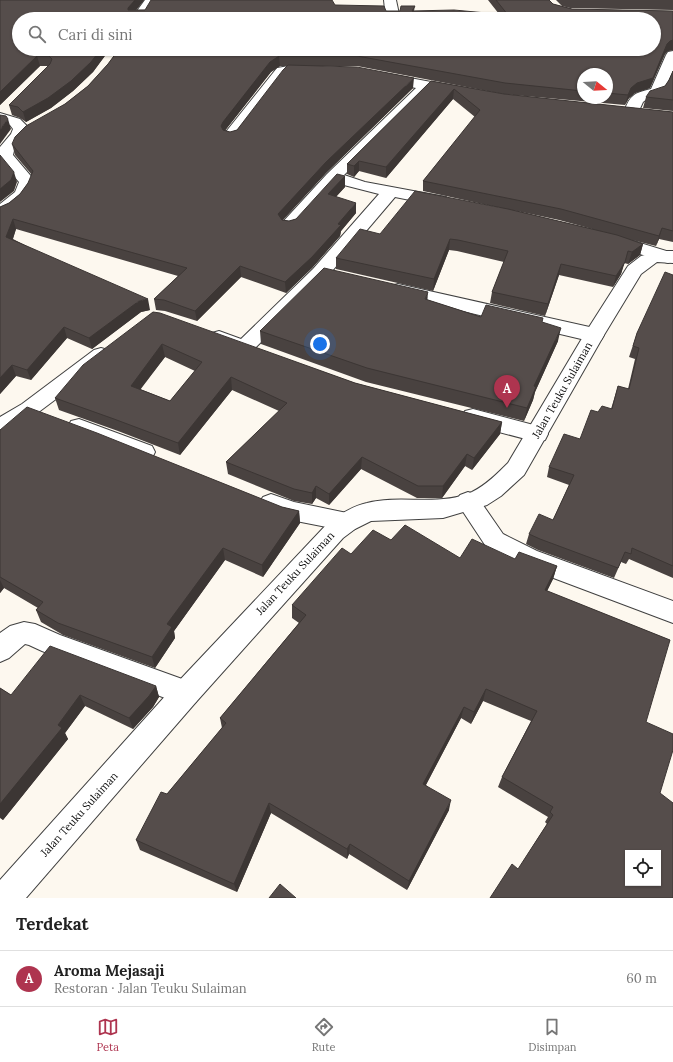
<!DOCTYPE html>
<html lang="id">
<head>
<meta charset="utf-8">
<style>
	body { margin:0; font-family:Lora,serif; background:#f2f2f2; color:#222 }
	.controls { position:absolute; right:12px; bottom:12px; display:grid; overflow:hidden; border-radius:0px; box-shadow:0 1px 3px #0004 }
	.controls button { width:36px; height:36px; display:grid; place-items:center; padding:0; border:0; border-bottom:1px solid #e0e0e0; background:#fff; color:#222; font:20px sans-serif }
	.compass { position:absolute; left:577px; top:68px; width:36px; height:36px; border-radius:50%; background:#fff; box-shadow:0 1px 3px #0004; rotate:108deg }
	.you { position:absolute; left:320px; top:344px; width:14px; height:14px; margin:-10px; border:3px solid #fff; border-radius:50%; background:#1a73e8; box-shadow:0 0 0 6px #1a73e833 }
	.badge { display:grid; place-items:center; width:26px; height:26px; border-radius:50%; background:#ae344f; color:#fff; font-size:13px; font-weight:700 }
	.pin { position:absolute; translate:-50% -33px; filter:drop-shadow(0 1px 2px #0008) }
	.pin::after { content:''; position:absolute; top:21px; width:14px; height:12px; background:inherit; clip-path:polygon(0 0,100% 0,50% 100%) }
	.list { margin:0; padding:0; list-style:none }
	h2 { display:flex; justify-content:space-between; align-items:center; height:52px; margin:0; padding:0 16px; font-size:17px }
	h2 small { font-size:13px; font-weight:400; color:#767676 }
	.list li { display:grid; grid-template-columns:26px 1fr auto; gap:12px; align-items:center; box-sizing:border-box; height:56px; padding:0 16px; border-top:1px solid #e0e0e0 }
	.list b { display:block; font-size:15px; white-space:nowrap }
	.list p { margin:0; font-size:13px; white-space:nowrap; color:#767676 }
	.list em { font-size:13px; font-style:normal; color:#767676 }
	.icon { flex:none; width:22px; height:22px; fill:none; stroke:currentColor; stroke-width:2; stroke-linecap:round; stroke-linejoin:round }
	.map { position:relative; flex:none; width:673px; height:898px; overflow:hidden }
	.search { position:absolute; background:#fff; box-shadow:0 1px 3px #0004; left:12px; right:12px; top:12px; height:44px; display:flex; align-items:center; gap:10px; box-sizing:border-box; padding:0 14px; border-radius:22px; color:#767676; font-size:15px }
	.sheet { height:108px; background:#fff }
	nav { display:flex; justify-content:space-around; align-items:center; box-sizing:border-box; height:56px; border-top:1px solid #e0e0e0; background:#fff; font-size:11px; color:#767676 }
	nav a { display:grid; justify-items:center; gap:2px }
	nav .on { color:#ae344f }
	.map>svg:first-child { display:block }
</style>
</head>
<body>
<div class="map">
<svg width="673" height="898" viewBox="0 0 673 898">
	<rect width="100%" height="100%" fill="#fdf8ef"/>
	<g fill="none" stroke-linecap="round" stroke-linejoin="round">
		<g stroke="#404040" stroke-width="2">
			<g id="minor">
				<path d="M145,0H157L145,19H131Z"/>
				<path d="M384,0H396L400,19H386Z"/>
				<path d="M673,51V71L662,95L648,98L643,102L637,115L632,117L627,115L624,112C630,95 634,93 651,89L666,55L668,52Z"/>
				<path d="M289,66L315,68L317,71L315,74L287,75L237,139L231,141L225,139L223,136L225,133L277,68Z"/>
				<path d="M383,73L458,87L463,88L465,91L463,94L458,95L430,90L344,175L365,182L440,196L446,197L448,201L446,205L440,206L395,197L327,277L251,352L244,354L212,343L209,338L212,333L219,331L241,339L313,269L379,194L336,183L295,229L289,230L283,229L280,225L327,174L416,88L378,80L376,77L378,74Z"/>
				<path d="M0,113L20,119L29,128C27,139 14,144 13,155L35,181C31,197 16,213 0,217V204L15,192L19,182L0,160V147L11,134L13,129L10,125L0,123Z"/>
				<path d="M614,235L673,253V261L668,263L662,261L608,244L605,240L608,236Z"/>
				<path d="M398,284L594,328L601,330L604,335L601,340L594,342L391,294L389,290L391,286Z"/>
				<path d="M101,348L108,350L111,355L108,360L36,414L8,433L0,435V417L22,404L94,350Z"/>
				<path d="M473,409L545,428L548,434L545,440L537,442L465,423L462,417L465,411Z"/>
				<path d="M79,419L152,446L155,452L152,458L144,460L71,433L68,427L71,421Z"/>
				<path d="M468,492L476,495L503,534L537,551L673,601V623L519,565L487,548L456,501L460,495Z"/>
				<path d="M271,494L294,502L347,513L355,515L359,522L355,529L347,531L291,520L263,509L259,503L263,497Z"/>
				<path d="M24,622L35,624L60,635L196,684L199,693L196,702L186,706L42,651L29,645L25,644L9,658L0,662V633L10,626Z"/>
			</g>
		</g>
		<g stroke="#404040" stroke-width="2">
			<path id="tertiary" d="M661,251H673V263L657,262L641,274L604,335L524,475L501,496L487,505L443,518L371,521L355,529L343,538L196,702L26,898H0V880L176,684L327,524C339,515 352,506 367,503C401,494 439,507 472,492C486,485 498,473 508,463L584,335L628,266L641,256Z"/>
		</g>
		<use href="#minor" fill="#fff" fill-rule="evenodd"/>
		<use href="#tertiary" fill="#fff" fill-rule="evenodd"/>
	</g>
	<g fill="#494240" fill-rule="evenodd">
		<path d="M0,0H144L136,10L335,5L386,11H400L415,6L414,11L499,14L488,0H549L553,4L572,9L673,11V50L668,51L665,54L650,88L635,93L629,98L625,105L503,94L357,66H299L413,88L326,173L283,220L289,221L296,219L345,176V187L336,197L356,213L341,231L340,236L312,268L286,293L241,277L197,321L165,311L156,310L154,299L178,276L16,229L13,239L150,310L141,312L92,349L67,338L31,380L16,376L0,394V207L9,203L20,194L28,183L32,175L15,155L12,144L65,104L88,86L108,64L119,49H654L19,19L110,49L93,72L73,91L51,108L26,122L20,118L12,115L9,105L48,66H40L0,105ZM280,66H288L237,130L230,132L225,130L271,72ZM583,74H607V98H583Z"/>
		<path d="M556,0H673V10L570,8L562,6Z"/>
		<path d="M673,69V111L643,108L646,97L665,86L669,80L673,71Z"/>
		<path d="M431,81L504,94L673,112V242L659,239L656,246L628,239L643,244L640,255L628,264L624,263L621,274L613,287L559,275L545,316L490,303L492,292L504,262L457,251L449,250L433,291L336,269V258L380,234L501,208L423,191V181L475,117L453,99L386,178L359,171L354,177L347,174V164ZM512,210L559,220L596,230Z"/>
		<path d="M673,275V578L629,559L626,564L621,562L614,578L538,550L526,544L529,534L553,520L569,485L547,477L549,467L580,439L598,412L611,409L618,386L628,389L635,359L629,357L637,333Z"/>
		<path d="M428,300L558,341L535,392L533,400L524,421L366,382L261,344L260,331Z"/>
		<path d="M153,312L355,383L502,422L500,434L472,470L465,466L442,498H417L361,469L329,505L316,498L312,504L294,501L228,474L226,462L279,411L232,390L180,455L118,431L59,410L55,398ZM165,357L195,371L170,401L140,389Z"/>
		<path d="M0,430L282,507L299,511L300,523L263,577L225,560L174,631L175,638L155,668L63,635L41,622L36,610L38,608L4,588L0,593Z"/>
		<path d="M391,540L460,558L515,559L557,566L553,579L547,591L670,640L518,869L547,824L545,822L548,817L498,787L502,777L531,721L483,701L471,724L461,718L426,785L449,810L407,890L349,854L347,859L271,813L237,892L140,850L136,840L167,794L222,728L220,718L299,623L292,618V605L351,554Z"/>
		<path d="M156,686L159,697L153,707L133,729L85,706L65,733L68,739L3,820L0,818V688L11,695Z"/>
	</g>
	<g fill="#3c3634">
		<path d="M135,0H144L130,18L128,8Z"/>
		<path d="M673,40V50L668,51L665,54L650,88L635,93L629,98L625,105L628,95L631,88L670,41Z"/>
		<path d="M101,49H110L93,72L73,91L51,108L26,122L23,112Z"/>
		<path d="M37,56L40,66L0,105V92Z"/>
		<path d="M279,56L280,66L271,72L224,132L221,126L223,122L270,62Z"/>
		<path d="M414,78L413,88L326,173L278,225V214L326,162Z"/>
		<path d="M454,89L453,99L386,178V167Z"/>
		<path d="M8,119L11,129L0,144V130Z"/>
		<path d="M359,161V171L354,177V166Z"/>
		<path d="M14,172L17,182L14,191L0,202V189Z"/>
		<path d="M345,176V187L328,205V194Z"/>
		<path d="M356,203V213L341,231L340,236L312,268L286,293L285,282Z"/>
		<path d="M13,219L16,229L10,247L6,237Z"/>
		<path d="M662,228L659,239L656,246L659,236Z"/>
		<path d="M450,239L449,250L433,291L434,279Z"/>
		<path d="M643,244L640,255L628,264L632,252Z"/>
		<path d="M625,262L621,274L613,287L616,276Z"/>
		<path d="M561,264L559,275L545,316L548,304Z"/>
		<path d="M240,266L241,277L197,321L195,311Z"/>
		<path d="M428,292L427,305L425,299Z"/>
		<path d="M148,299L150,310L141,312L92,349L89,338L139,301Z"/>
		<path d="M64,327L67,338L31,380L27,370Z"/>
		<path d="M561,328L558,341L535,392L533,400L524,421L527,408L534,386Z"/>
		<path d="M162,344L165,357L134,398L131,386Z"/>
		<path d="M12,365L16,376L0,394V378Z"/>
		<path d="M231,377L232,390L180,455L178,443Z"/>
		<path d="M502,422L500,434L472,470L474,458Z"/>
		<path d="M467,454L465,466L442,498L443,486Z"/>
		<path d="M362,457L361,469L329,505V494Z"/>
		<path d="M316,486V498L312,504V493Z"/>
		<path d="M299,511L300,523L263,577L262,565Z"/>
		<path d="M223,548L225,560L174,631L175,638L155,668L152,657L167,624Z"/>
		<path d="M557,566L553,579L541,603L545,590Z"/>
		<path d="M0,580L4,588L0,593Z"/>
		<path d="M156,686L159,697L153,707L133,729L129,718Z"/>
		<path d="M486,689L483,701L471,724L474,712Z"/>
		<path d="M80,695L85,706L65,733L68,739L3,820L0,817V804Z"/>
		<path d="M464,707L461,718L421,794L423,784Z"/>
		<path d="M451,800L449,810L407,890L409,881Z"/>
		<path d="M269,803L271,813L237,892L234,884Z"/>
		<path d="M350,844L349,854L347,859V849Z"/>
	</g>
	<g fill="#554d4b" stroke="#3c3634" fill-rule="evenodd">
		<path d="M0,0H135L128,8V10H145L151,0H332L335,5L384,6L386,11H400L401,6H415L412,11L454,10L508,15L496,0H549L553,4L572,9L673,11V40L670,41L667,44L653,78L637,83L631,88L628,95L607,93V74H583V91L505,83L357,56H279L270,62L223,122L221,126L223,130L230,132L237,130L283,70L288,65L357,67L414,78L326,162L278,214L282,220L289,221L296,219L337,174L345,176L328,194L356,203L338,224L341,225L312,257L285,282L240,266L195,311L164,300L154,299L187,268L13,219L6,237L148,299L139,301L89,338L64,327L27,370L12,365L0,378V207L9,203L20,194L28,183L33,171L12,144L15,137L26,126L65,104L88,86L108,64L119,49H654V19H19V49H101L91,62L71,81L48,98L23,112L18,107L9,105L50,64L52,59L49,56H37L0,92Z"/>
		<path d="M673,71V100L646,97L650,91L665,86L669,80Z"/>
		<path d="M431,81L504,94L673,112V231L662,228L659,236L561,209L423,181L480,110L454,89L386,167L359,161L354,166L347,164Z"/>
		<path d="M0,115L6,116L8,119L0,130Z"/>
		<path d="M0,155L14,172L11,180L0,189Z"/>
		<path d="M415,191L508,209L617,235L643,244L632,252L628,251L625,262L616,276L561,264L548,304L492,292L508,251L458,240L450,239L434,279L336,258L360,229L380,234Z"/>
		<path d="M324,268L428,292L425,299L481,317L486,305L543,318L542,322L561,328L534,386L536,387L527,408L367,368L260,331Z"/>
		<path d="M665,272L673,275V566L632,548L631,554L625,552L618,568L540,539L529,534L539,514L553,520L574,475L549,467L564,434L580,439L591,410L598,412L602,406L612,409L618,386L629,389L639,348L633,346L637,333Z"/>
		<path d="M153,312L160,313L355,383L502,422L474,458L467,454L443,486H418L362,457L329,494L316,486L312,493L294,489L226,462L287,403L231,377L178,443L114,419L55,398L83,365ZM162,344L202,362L170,401L131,386Z"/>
		<path d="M27,407L97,433L282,507L299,511L262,565L223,548L167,624L172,627L152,657L58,623L36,610L43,602L0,577V430Z"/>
		<path d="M405,525L460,558L472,539L515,559L519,552L557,566L545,590L670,640L646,722L673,734V750L660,793L673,803V898H490L512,864L518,869L553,815L550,812L553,807L502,777L537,711L486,689L474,712L464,707L423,784L451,800L409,881L350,844L347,849L269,803L234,884L136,840L161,792L167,794L226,723L220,718L306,615L292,605L342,548L351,554L373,530L391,540ZM628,853H658V883H628Z"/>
		<path d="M50,646L156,686L149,696L129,718L80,695L58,725L62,728L0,804V688L11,695Z"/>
		<path d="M280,884L296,898H269Z"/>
	</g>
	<g text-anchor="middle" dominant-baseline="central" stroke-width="4" stroke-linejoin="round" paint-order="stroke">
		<g font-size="11" fill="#0d0d0d" stroke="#fff">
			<text transform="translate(562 390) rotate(-60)">Jalan Teuku Sulaiman</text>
			<text transform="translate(295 573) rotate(-47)">Jalan Teuku Sulaiman</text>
			<text transform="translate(79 814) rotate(-48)">Jalan Teuku Sulaiman</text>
		</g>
	</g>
</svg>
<div class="controls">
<button><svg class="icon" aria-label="locate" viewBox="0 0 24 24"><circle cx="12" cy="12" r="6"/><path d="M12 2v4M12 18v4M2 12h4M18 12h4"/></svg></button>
</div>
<svg class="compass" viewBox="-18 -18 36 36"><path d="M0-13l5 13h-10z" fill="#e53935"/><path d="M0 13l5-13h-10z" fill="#767676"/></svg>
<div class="you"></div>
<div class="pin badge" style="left:507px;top:408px">A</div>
<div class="search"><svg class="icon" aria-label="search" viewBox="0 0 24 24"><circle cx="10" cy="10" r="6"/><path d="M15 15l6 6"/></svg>Cari di sini</div>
</div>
<section class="sheet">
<h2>Terdekat<small></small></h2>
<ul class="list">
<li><span class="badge">A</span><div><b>Aroma Mejasaji</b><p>Restoran · Jalan Teuku Sulaiman</p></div><em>60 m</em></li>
</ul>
</section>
<nav>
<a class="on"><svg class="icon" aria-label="map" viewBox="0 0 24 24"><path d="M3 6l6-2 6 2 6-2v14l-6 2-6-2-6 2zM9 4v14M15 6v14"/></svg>Peta</a>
<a><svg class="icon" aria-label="directions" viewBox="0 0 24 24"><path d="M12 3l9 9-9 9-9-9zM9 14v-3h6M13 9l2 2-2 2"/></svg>Rute</a>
<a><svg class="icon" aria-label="saved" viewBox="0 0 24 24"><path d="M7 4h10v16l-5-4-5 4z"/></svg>Disimpan</a>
</nav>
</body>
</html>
